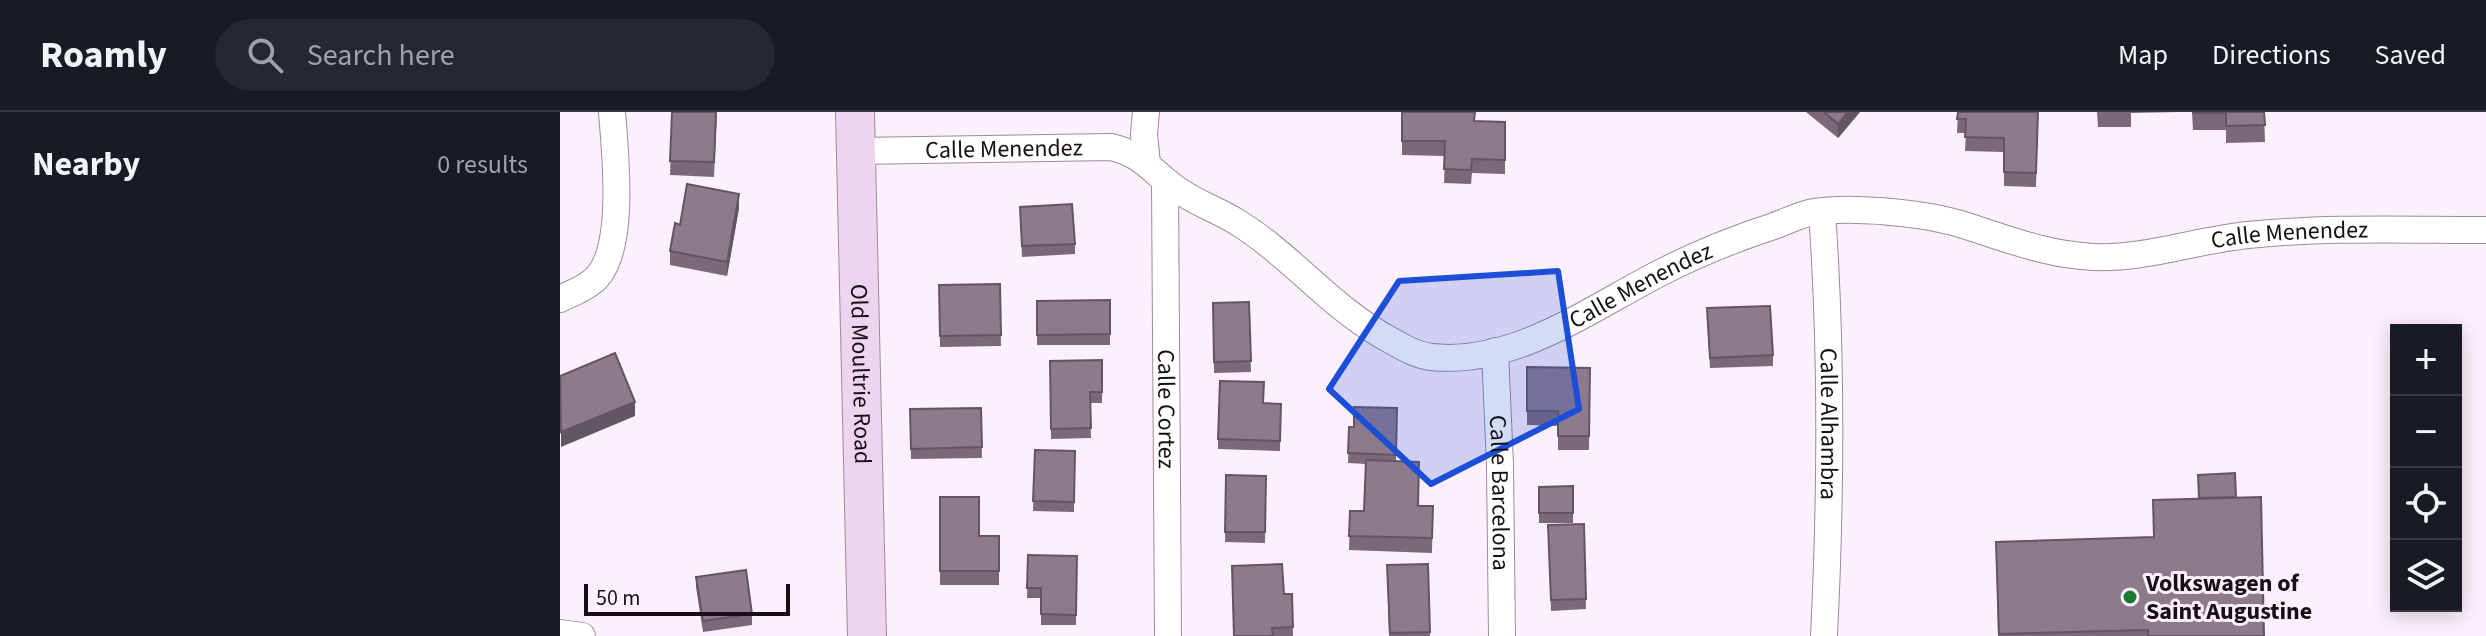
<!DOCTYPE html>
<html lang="en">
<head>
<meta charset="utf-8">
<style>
	body { margin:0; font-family:"Source Sans 3",sans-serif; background:#242831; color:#f1f3f6 }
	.controls { position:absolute; right:24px; bottom:24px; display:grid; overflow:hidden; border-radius:0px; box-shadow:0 4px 20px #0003 }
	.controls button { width:72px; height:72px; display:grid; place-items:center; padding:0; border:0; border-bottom:2px solid #363941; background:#171b24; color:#f1f3f6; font:40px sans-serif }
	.scale { position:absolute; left:24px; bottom:20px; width:206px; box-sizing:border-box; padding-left:8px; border:4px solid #160f16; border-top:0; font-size:22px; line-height:28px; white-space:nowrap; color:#160f16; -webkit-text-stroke:6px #fdf0fc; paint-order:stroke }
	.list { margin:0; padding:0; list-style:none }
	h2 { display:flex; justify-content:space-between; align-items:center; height:104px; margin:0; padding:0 32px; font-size:34px }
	h2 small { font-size:26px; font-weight:400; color:#9ea1a6 }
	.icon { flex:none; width:44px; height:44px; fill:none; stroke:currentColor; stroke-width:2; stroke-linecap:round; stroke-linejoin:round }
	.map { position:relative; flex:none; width:1926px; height:524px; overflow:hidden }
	header { display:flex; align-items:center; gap:48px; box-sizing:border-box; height:112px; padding:0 40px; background:#171b24; border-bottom:2px solid #363941 }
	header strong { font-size:38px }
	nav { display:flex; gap:44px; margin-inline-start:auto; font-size:28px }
	.search { width:560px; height:72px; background:#242831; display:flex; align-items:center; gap:20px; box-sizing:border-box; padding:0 28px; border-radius:44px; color:#9ea1a6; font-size:30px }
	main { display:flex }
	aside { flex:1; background:#171b24 }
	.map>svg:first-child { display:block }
</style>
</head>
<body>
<header>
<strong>Roamly</strong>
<div class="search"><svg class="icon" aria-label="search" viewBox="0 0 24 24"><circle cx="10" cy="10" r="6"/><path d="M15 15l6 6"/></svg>Search here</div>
<nav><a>Map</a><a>Directions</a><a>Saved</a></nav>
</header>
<main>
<aside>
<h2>Nearby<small>0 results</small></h2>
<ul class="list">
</ul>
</aside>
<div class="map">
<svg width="1926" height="524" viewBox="0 0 1926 524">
	<rect width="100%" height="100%" fill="#fdf0fc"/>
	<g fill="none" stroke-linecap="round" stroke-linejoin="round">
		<g stroke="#9d8a9d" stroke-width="28">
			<g id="street">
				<path d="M586,0L584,22L587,52"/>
				<path id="s1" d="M296,39L551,35C583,42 593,61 618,78C636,91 658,98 677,110C732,144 772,197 830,228C843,235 855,243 871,245C956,254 1032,195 1104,159C1139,141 1177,126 1214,114C1225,110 1237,104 1249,101C1286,93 1361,101 1397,111C1443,125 1485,143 1534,145C1585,147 1637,128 1688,123C1767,115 1847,118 1926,118"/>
				<path id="s2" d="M605,69L608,524"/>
				<path id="s3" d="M1262,100C1272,241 1271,383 1264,524"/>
				<path d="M0,187C10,182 24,177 33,169C67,142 55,40 52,0"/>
				<path id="s4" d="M935,239L940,353L942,524"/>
				<path d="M0,521L22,524"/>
			</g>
		</g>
		<g stroke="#9d8a9d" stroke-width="40">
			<g id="secondary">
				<path id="s5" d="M295,0L307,524"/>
			</g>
		</g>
		<use href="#street" stroke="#fff" stroke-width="26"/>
		<use href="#secondary" stroke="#eed4ee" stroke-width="38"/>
	</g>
	<g fill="#796979">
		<path d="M112,0H157L154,65L110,63Z"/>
		<path d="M842,0L915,9L945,10V62L912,61L911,72L884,71L885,44L842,43Z"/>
		<path d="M1246,0H1300L1278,26Z"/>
		<path d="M1398,0H1478L1476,75L1444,74V40L1405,39L1406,21H1397Z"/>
		<path d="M1537,0H1621L1571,1V15H1538Z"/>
		<path d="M1632,0H1704L1705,30L1666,31V18H1633Z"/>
		<path d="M460,95L515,132V142L462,145Z"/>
		<path d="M179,96L167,164L110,153V139L120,113Z"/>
		<path d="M440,172L441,234L380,235L379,173Z"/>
		<path d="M550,188V233H477V189Z"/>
		<path d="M689,190L691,260L654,261L653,191Z"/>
		<path d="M1147,207L1213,243V254L1150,256Z"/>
		<path d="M542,248V291H530L531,326L491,327L490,249Z"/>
		<path d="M967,255L1030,256L1029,338H998V314L967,313Z"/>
		<path d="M703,291L721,292L720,339L658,337V327Z"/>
		<path d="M421,296L422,346L351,347L350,297Z"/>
		<path d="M837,296L836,349L859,394H873L872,441L789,438L790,399H804L806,352L788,351L789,315H794Z"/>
		<path d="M475,338L515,339L514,400L473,399Z"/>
		<path d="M666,363L706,364L705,431L665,430Z"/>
		<path d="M1013,374V411H979V375Z"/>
		<path d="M380,385L419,424H439V473H380Z"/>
		<path d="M1676,385L1704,524H1438L1436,430L1594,425Z"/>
		<path d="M1024,412L1026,497L991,499L988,413Z"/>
		<path d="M468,443L517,444L516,513H481V486H467Z"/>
		<path d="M868,452L870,524H829L827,453Z"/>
		<path d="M136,465L192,502V513L143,520L136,475Z"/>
		<path d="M724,482H732L733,524H674Z"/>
	</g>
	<g fill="#635563">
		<path d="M1288,0H1300L1278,26V12Z"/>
		<path d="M179,82V96L167,164V150Z"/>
		<path d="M75,290V304L1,335V320Z"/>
	</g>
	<g fill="#8d7a8d" stroke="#635563" stroke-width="2">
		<path d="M112,0H156L154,50L110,49Z"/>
		<path d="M842,0H915L914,9L945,10V48L912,47L911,58L884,57L885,29H842Z"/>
		<path d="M1264,0H1288L1278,12Z"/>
		<path d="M1398,0H1478L1476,61L1444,60V26L1405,25L1406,7H1397Z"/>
		<path d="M1633,0H1704L1705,13L1666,14V1H1633Z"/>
		<path d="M127,72L179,82L167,150L110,139L115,111L120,113Z"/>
		<path d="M512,92L515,132L462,134L460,95Z"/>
		<path d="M440,172L441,223L380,224L379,173Z"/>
		<path d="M550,188V222L477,223V189Z"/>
		<path d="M689,190L691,249L654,250L653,191Z"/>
		<path d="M1210,194L1213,243L1150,246L1147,196Z"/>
		<path d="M55,241L75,290L1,320L0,264Z"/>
		<path d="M542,248V280H530L531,316L491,317L490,249Z"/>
		<path d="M967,255L1030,256L1029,324H998V299H967Z"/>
		<path d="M660,269L704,270L703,291L721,292L720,329L658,327Z"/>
		<path d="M794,295L837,296L836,343L788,341L789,315H794Z"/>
		<path d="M421,296L422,335L351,337L350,297Z"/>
		<path d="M475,338L515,339L514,390L473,389Z"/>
		<path d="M806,348L859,350L858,394H873L872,426L789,424L790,399H804Z"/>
		<path d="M1675,361L1676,385L1639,386L1638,363Z"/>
		<path d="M666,363L706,364L705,420H665Z"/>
		<path d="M1013,374V401H979V375Z"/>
		<path d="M380,385H419V424H439V459H380Z"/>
		<path d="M1701,385L1704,524H1588V518L1439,522L1436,430L1594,425L1593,388Z"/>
		<path d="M1024,412L1026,487L991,488L988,413Z"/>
		<path d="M468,443L517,444L516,503L481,502V476H467Z"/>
		<path d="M722,452L724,482H732L733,515L712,516L713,524H674L672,454Z"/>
		<path d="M868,452L870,520L830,521L827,453Z"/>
		<path d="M186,458L192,502L143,509L136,465Z"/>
	</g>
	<path fill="#1d4ed8" fill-opacity="0.2" stroke="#1d4ed8" stroke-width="6" stroke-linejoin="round" d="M998,159L1019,297L871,372L769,277L839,169Z"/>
	<circle fill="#197b2e" stroke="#fdf0fc" stroke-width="3" cx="1570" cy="485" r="8"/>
	<g text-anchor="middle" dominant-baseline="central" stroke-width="6" stroke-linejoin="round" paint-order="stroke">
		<g font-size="24" fill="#160f16" stroke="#fdf0fc">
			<text stroke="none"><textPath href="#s1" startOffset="148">Calle Menendez</textPath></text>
			<text stroke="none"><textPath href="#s1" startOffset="1538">Calle Menendez</textPath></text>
			<text stroke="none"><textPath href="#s1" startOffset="866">Calle Menendez</textPath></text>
			<text stroke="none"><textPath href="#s5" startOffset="262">Old Moultrie Road</textPath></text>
			<text stroke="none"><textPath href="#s2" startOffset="228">Calle Cortez</textPath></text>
			<text stroke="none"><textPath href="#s3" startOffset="212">Calle Alhambra</textPath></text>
			<text stroke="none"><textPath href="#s4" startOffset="142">Calle Barcelona</textPath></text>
		</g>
		<g font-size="24" font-weight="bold" fill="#160f16" stroke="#fdf0fc" text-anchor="start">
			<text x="1586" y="471">Volkswagen of<tspan x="1586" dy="28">Saint Augustine</tspan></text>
		</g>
	</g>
</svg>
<div class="controls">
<button>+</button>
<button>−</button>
<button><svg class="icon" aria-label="locate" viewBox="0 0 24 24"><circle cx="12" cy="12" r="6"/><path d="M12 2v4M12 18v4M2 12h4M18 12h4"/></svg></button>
<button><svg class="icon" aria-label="layers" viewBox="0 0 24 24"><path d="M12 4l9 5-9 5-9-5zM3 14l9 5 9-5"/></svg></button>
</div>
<div class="scale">50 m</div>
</div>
</main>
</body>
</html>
